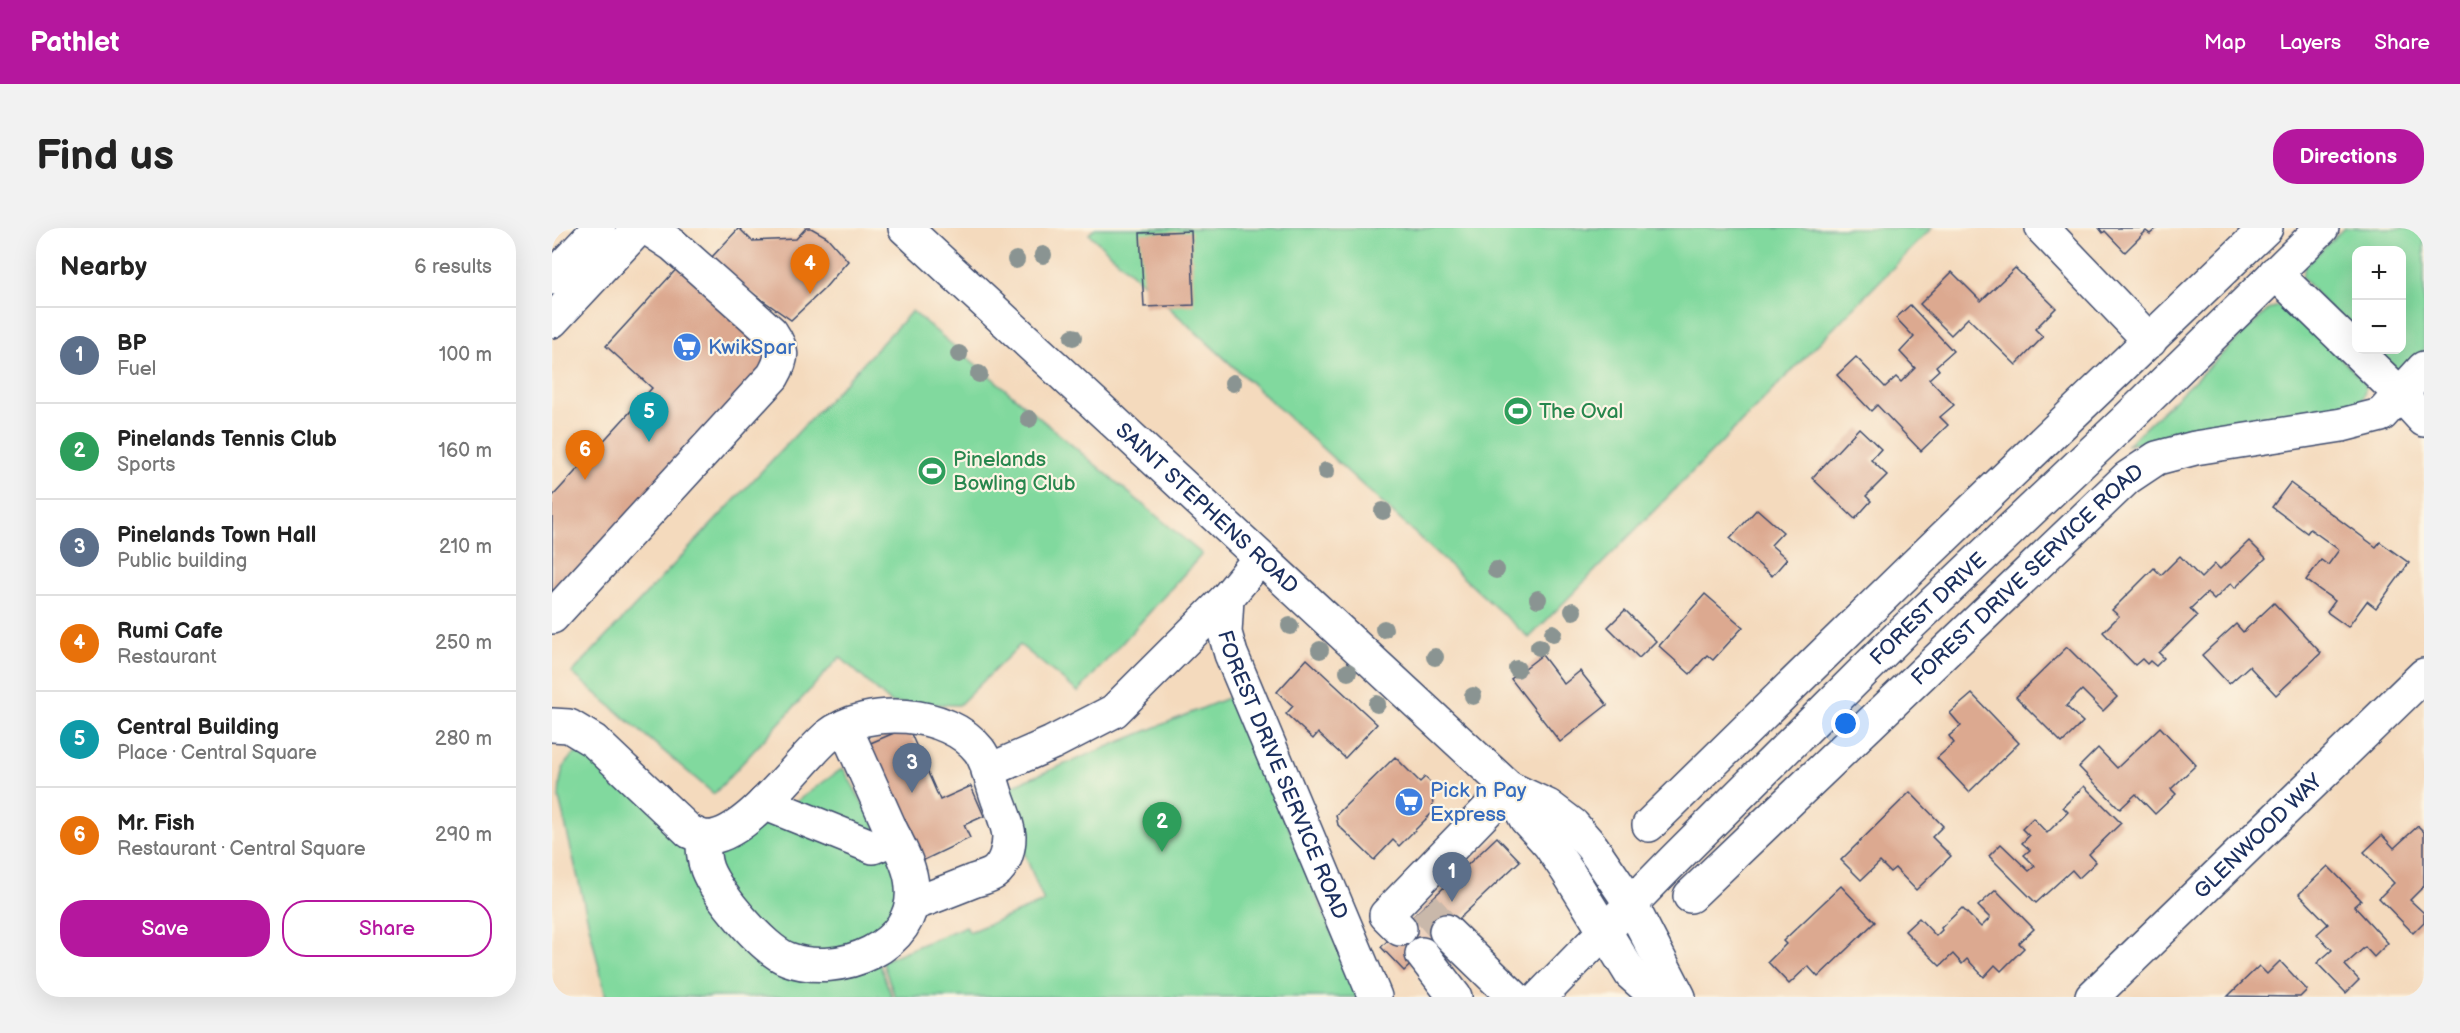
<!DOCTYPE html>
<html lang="en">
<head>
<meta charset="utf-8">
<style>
	body { margin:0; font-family:"Balsamiq Sans",sans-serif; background:#f2f2f2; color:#222 }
	.controls { position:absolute; right:18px; top:18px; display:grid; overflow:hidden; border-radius:12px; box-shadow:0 6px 24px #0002 }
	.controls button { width:54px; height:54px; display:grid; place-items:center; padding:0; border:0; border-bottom:2px solid #e0e0e0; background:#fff; color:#222; font:30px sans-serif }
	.you { position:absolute; left:1294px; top:496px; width:21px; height:21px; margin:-15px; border:4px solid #fff; border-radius:50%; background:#1a73e8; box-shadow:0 0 0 9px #1a73e833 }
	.badge { display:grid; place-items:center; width:39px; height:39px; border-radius:50%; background:#b5179e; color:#fff; font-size:20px; font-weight:700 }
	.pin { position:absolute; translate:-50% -50px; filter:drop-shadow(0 2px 3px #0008) }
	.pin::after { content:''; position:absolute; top:32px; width:21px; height:18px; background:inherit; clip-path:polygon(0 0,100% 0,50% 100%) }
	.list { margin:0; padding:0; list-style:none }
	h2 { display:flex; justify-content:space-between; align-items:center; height:78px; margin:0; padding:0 24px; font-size:26px }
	h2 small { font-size:20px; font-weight:400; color:#767676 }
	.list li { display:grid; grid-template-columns:39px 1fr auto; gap:18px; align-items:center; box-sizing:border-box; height:96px; padding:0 24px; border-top:2px solid #e0e0e0 }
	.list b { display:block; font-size:22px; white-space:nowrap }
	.list p { margin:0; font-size:20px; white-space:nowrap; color:#767676 }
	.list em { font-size:20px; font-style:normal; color:#767676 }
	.actions { display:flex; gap:12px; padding:18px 24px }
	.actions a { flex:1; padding:14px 0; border:2px solid #b5179e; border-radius:24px; text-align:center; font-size:21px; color:#b5179e }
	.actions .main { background:#b5179e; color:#fff }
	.map { position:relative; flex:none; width:1872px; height:769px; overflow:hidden; border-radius:24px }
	header { display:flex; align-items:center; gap:36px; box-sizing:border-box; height:84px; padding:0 30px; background:#b5179e; color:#fff }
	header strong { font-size:28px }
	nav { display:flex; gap:33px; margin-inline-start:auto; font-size:21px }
	.intro { display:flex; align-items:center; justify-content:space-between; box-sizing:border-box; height:144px; padding:0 36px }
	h1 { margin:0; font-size:42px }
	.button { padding:15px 27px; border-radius:24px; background:#b5179e; color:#fff; font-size:21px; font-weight:700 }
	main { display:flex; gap:36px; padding:0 36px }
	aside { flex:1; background:#fff; border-radius:24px; box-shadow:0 6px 24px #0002 }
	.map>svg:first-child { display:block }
</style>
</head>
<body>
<header>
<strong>Pathlet</strong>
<nav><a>Map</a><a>Layers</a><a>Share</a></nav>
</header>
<div class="intro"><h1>Find us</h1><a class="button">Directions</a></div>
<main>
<aside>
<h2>Nearby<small>6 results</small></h2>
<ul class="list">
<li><span class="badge" style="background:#5c6f8a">1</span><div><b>BP</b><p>Fuel</p></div><em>100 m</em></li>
<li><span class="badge" style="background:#2e9e5b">2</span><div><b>Pinelands Tennis Club</b><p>Sports</p></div><em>160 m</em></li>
<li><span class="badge" style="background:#5c6f8a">3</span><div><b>Pinelands Town Hall</b><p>Public building</p></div><em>210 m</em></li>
<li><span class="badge" style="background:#e8710a">4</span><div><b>Rumi Cafe</b><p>Restaurant</p></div><em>250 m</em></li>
<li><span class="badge" style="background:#0f9aa8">5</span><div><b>Central Building</b><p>Place · Central Square</p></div><em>280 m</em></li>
<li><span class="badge" style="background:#e8710a">6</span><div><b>Mr. Fish</b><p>Restaurant · Central Square</p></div><em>290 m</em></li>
</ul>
<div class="actions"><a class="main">Save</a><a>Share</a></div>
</aside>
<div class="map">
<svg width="1872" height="769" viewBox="0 0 1872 769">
	<rect width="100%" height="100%" fill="#fcf5e5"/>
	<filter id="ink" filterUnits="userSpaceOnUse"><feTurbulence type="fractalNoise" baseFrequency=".0167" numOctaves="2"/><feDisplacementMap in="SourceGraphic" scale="12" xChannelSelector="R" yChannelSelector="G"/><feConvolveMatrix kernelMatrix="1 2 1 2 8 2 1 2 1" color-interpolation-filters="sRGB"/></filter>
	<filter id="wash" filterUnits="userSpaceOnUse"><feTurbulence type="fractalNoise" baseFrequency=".008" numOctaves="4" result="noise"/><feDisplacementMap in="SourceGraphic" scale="24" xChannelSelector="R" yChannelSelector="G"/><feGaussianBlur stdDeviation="1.35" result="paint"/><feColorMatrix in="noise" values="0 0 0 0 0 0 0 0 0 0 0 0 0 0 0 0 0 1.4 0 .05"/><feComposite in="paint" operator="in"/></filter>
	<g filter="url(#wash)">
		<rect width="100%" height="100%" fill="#f4dabd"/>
		<g fill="#81d99e" stroke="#4e847e" stroke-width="1.5">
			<path d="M543,0H1380L977,410L537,6Z"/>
			<path d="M1792,0H1872V123L1854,140L1844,143L1813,122H1850V22H1804V113L1750,49L1753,38Z"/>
			<path d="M1725,78L1742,82L1813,155C1814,169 1809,177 1797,183L1575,217L1716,82Z"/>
			<path d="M360,83L650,326L526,464L468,417L407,477L339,475L288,429L162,566L20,445Z"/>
			<path d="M683,467L806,769H343L330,733L414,698L417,704L492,674L452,574L459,558Z"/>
			<path d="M32,521L182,618L291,540L352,649L355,666L322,722L340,769H54L7,570C8,548 9,530 32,521Z"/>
		</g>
		<g id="blocks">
			<g fill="#dca990">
				<path d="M187,0L200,13L244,11L254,0H259L275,9L296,33L272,61L239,92L183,53L159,30Z"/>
				<path d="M1547,0H1605L1598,6L1594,3L1573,24L1553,3L1551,5Z"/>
				<path d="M639,3L642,77L592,79L588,5Z"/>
				<path d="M130,35L228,123L0,370V269L100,160L54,118Z"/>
				<path d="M1463,40L1504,80L1483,101L1491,109L1464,137L1416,90L1399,107L1368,76L1400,44L1429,73Z"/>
				<path d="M1358,77L1401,123L1384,138L1387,142L1377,151L1402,177L1388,189L1396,197L1369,223L1325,177L1319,183L1285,147L1304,129L1333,159L1344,149L1349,154L1363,140L1348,124L1362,109L1344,90Z"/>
				<path d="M1307,200L1329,221L1319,232L1335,247L1314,268L1319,273L1303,291L1260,250Z"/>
				<path d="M1738,255L1824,319L1828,314L1857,335L1824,380L1815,373L1796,399L1775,384L1783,373L1754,352L1769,332L1776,337L1787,322L1758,301L1755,305L1720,279Z"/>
				<path d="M1205,281L1231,304L1219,317L1235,331L1220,348L1178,311Z"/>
				<path d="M1697,313L1714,330L1683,360L1679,355L1662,372L1655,365L1638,381L1645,388L1607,425L1612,430L1604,438L1598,433L1595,436L1590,431L1583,437L1551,404L1567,388L1560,382L1602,340L1609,347L1628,328L1649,350L1663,336L1668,341Z"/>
				<path d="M1153,366L1191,399L1161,432L1155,427L1138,446L1107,418Z"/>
				<path d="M1722,375L1769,425L1724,467L1697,438L1677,456L1650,427L1684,396L1691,404Z"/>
				<path d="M1073,382L1104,413L1087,430L1056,399Z"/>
				<path d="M1515,419L1565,469L1551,483L1530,462L1514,478L1531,494L1510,515L1464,469Z"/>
				<path d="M990,427L1012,456L1028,443L1055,477L1008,514L959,451Z"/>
				<path d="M755,431L825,496L793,530L766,505L761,511L734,486L741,478L725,464Z"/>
				<path d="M1420,466L1467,515L1417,564L1385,530L1402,515L1397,508L1409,498L1398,485Z"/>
				<path d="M356,499L388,572L419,558L432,588L412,597L418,610L366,635L314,517Z"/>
				<path d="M1608,499L1644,537L1619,561L1624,566L1603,586L1584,566L1568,581L1527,539L1546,520L1565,540Z"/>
				<path d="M843,529L868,554L873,549L880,556L881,584L847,618L841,612L822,632L786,597L784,587Z"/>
				<path d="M1532,558L1569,595L1537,626L1544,634L1527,650L1520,642L1484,675L1437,628L1449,616L1477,643L1483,638L1472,627L1478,622L1470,615L1477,608L1470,601L1481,590L1495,605L1516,584L1511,579Z"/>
				<path d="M1358,564L1391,598L1380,609L1399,628L1364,662L1343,640L1338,644L1328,634L1309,652L1289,632Z"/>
				<path d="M1866,598L1872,604V658L1858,672L1872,685V694L1861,705L1827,670L1842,655L1812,624L1830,607L1842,620Z"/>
				<path d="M945,609L968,633L852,743L829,719Z"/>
				<path d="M1776,638L1809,672L1802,678L1836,715L1822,729L1813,719L1793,737L1807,752L1794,765L1765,735L1780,722L1765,706L1776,696L1747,666Z"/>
				<path d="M1289,658L1323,694L1266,749L1256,738L1237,756L1216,734L1234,716L1231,713Z"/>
				<path d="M1444,662L1482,701L1467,715L1472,720L1449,743L1443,737L1432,749L1415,731L1410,736L1401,726L1388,738L1353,703L1367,690L1384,708L1390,702L1389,700L1410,680L1429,699L1438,690L1426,678Z"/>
				<path d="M1728,733L1755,762L1748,769L1676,768L1707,738L1715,746Z"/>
			</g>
		</g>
	</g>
	<g filter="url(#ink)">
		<use href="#blocks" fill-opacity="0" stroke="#3c496c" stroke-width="1.5"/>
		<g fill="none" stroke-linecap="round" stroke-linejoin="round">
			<path stroke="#c9b8aa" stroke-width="33" stroke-dasharray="33 16" stroke-linecap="butt" d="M872,678L894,703"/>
			<g stroke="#3c496c" stroke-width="36">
				<g id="minor">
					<path id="s1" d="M353,0L957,560L974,591L997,616L1016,644L1079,746L1105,769"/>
					<path d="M1490,0L1598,113"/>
					<path d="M1723,45L1848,166L1872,192"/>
					<path d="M0,50L47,0"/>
					<path d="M0,93L87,0"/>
					<path id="s2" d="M708,330L675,370L673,405L679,426L823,769"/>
					<path d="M0,389L221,148C232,129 231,122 219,104L121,17L95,0"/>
					<path d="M0,497L17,498L42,513L138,604C142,605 147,608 151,609C191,615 247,532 276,508C315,477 396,482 427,522C436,534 440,555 445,569C449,581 456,596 457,608C457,621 453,637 442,645C436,649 427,651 421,653C401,661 381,669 361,676"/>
					<path d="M436,543L500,515L562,483L675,370"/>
					<path d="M957,560L996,578L1021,597L1040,619L1079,676L1127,769"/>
					<path d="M212,575L321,619L343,610"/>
					<path d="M1097,597L1361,339L1714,0"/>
					<path d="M151,609C151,620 151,630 155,641C164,665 211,722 236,731C286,750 366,719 360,659C359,638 347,619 338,600C323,566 308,533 293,499"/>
					<path id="s3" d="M1138,668L1575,250L1605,230L1643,220L1790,197L1829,187L1872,140"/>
					<path d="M848,701L834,687L957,560"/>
					<path d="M894,703L962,769"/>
					<path d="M870,726L903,769"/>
					<path id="s4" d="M1540,769L1872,447"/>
				</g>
			</g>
			<g stroke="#3c496c" stroke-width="36">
				<g id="major">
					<path id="s5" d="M988,769L1122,632L1356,399L1572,194L1770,0"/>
				</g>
			</g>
			<use href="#minor" stroke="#fff" stroke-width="33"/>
			<use href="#major" stroke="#fff" stroke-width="33"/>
		</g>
		<g fill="#8a9492">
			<circle cx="491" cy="27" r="9"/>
			<circle cx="464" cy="32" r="9"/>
			<circle cx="521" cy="109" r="9"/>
			<circle cx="407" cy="126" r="9"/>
			<circle cx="427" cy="146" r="9"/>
			<circle cx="681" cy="155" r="9"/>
			<circle cx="477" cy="191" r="9"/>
			<circle cx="774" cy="243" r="9"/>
			<circle cx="831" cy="283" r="9"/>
			<circle cx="944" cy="342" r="9"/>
			<circle cx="986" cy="371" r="9"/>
			<circle cx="1021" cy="383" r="9"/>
			<circle cx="738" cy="398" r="9"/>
			<circle cx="832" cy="401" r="9"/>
			<circle cx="1001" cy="405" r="9"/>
			<circle cx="987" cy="419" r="9"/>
			<circle cx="768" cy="422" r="9"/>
			<circle cx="883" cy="429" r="9"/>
			<circle cx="965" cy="441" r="9"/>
			<circle cx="796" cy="444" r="9"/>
			<circle cx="921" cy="468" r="9"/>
			<circle cx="825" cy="476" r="9"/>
		</g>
	</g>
	<defs>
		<g id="supermarket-disc" transform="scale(1.5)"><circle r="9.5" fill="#3f7fe0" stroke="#fcf5e5"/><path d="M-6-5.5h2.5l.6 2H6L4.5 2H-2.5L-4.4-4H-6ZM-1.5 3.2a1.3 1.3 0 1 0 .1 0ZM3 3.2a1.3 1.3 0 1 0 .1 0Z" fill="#fff"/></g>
		<g id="stadium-disc" transform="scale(1.5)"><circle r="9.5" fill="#2e9e5b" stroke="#fcf5e5"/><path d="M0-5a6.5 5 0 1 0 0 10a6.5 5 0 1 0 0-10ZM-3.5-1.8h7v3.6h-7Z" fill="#fff"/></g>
	</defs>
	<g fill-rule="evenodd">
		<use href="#supermarket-disc" x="135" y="119"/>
		<use href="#stadium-disc" x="966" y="183"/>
		<use href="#stadium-disc" x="380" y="243"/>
		<use href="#supermarket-disc" x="857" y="574"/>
	</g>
	<g text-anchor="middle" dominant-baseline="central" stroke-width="4.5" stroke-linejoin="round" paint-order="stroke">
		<g font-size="21" fill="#366cbe" stroke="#fcf5e5" text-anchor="start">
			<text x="156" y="119">KwikSpar</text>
			<text x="878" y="562">Pick n Pay<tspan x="878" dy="24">Express</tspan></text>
		</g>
		<g font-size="21" fill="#27864d" stroke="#fcf5e5" text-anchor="start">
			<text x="987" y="183">The Oval</text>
			<text x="401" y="231">Pinelands<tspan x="401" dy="24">Bowling Club</tspan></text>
		</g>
		<g font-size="21" fill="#1b2f5e" stroke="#fcf5e5">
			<text stroke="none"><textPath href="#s1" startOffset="412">SAINT STEPHENS ROAD</textPath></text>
			<text stroke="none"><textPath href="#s3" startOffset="466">FOREST DRIVE SERVICE ROAD</textPath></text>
			<text stroke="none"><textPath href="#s5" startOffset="549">FOREST DRIVE</textPath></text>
			<text stroke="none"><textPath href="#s2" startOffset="240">FOREST DRIVE SERVICE ROAD</textPath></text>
			<text stroke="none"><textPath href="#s4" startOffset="231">GLENWOOD WAY</textPath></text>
		</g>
	</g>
</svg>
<div class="controls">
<button>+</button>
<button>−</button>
</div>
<div class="you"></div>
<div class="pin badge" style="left:900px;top:674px;background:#5c6f8a">1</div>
<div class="pin badge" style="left:610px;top:624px;background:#2e9e5b">2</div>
<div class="pin badge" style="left:360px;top:565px;background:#5c6f8a">3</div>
<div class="pin badge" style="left:258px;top:66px;background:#e8710a">4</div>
<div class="pin badge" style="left:97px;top:214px;background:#0f9aa8">5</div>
<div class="pin badge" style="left:33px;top:252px;background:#e8710a">6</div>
</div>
</main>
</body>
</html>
